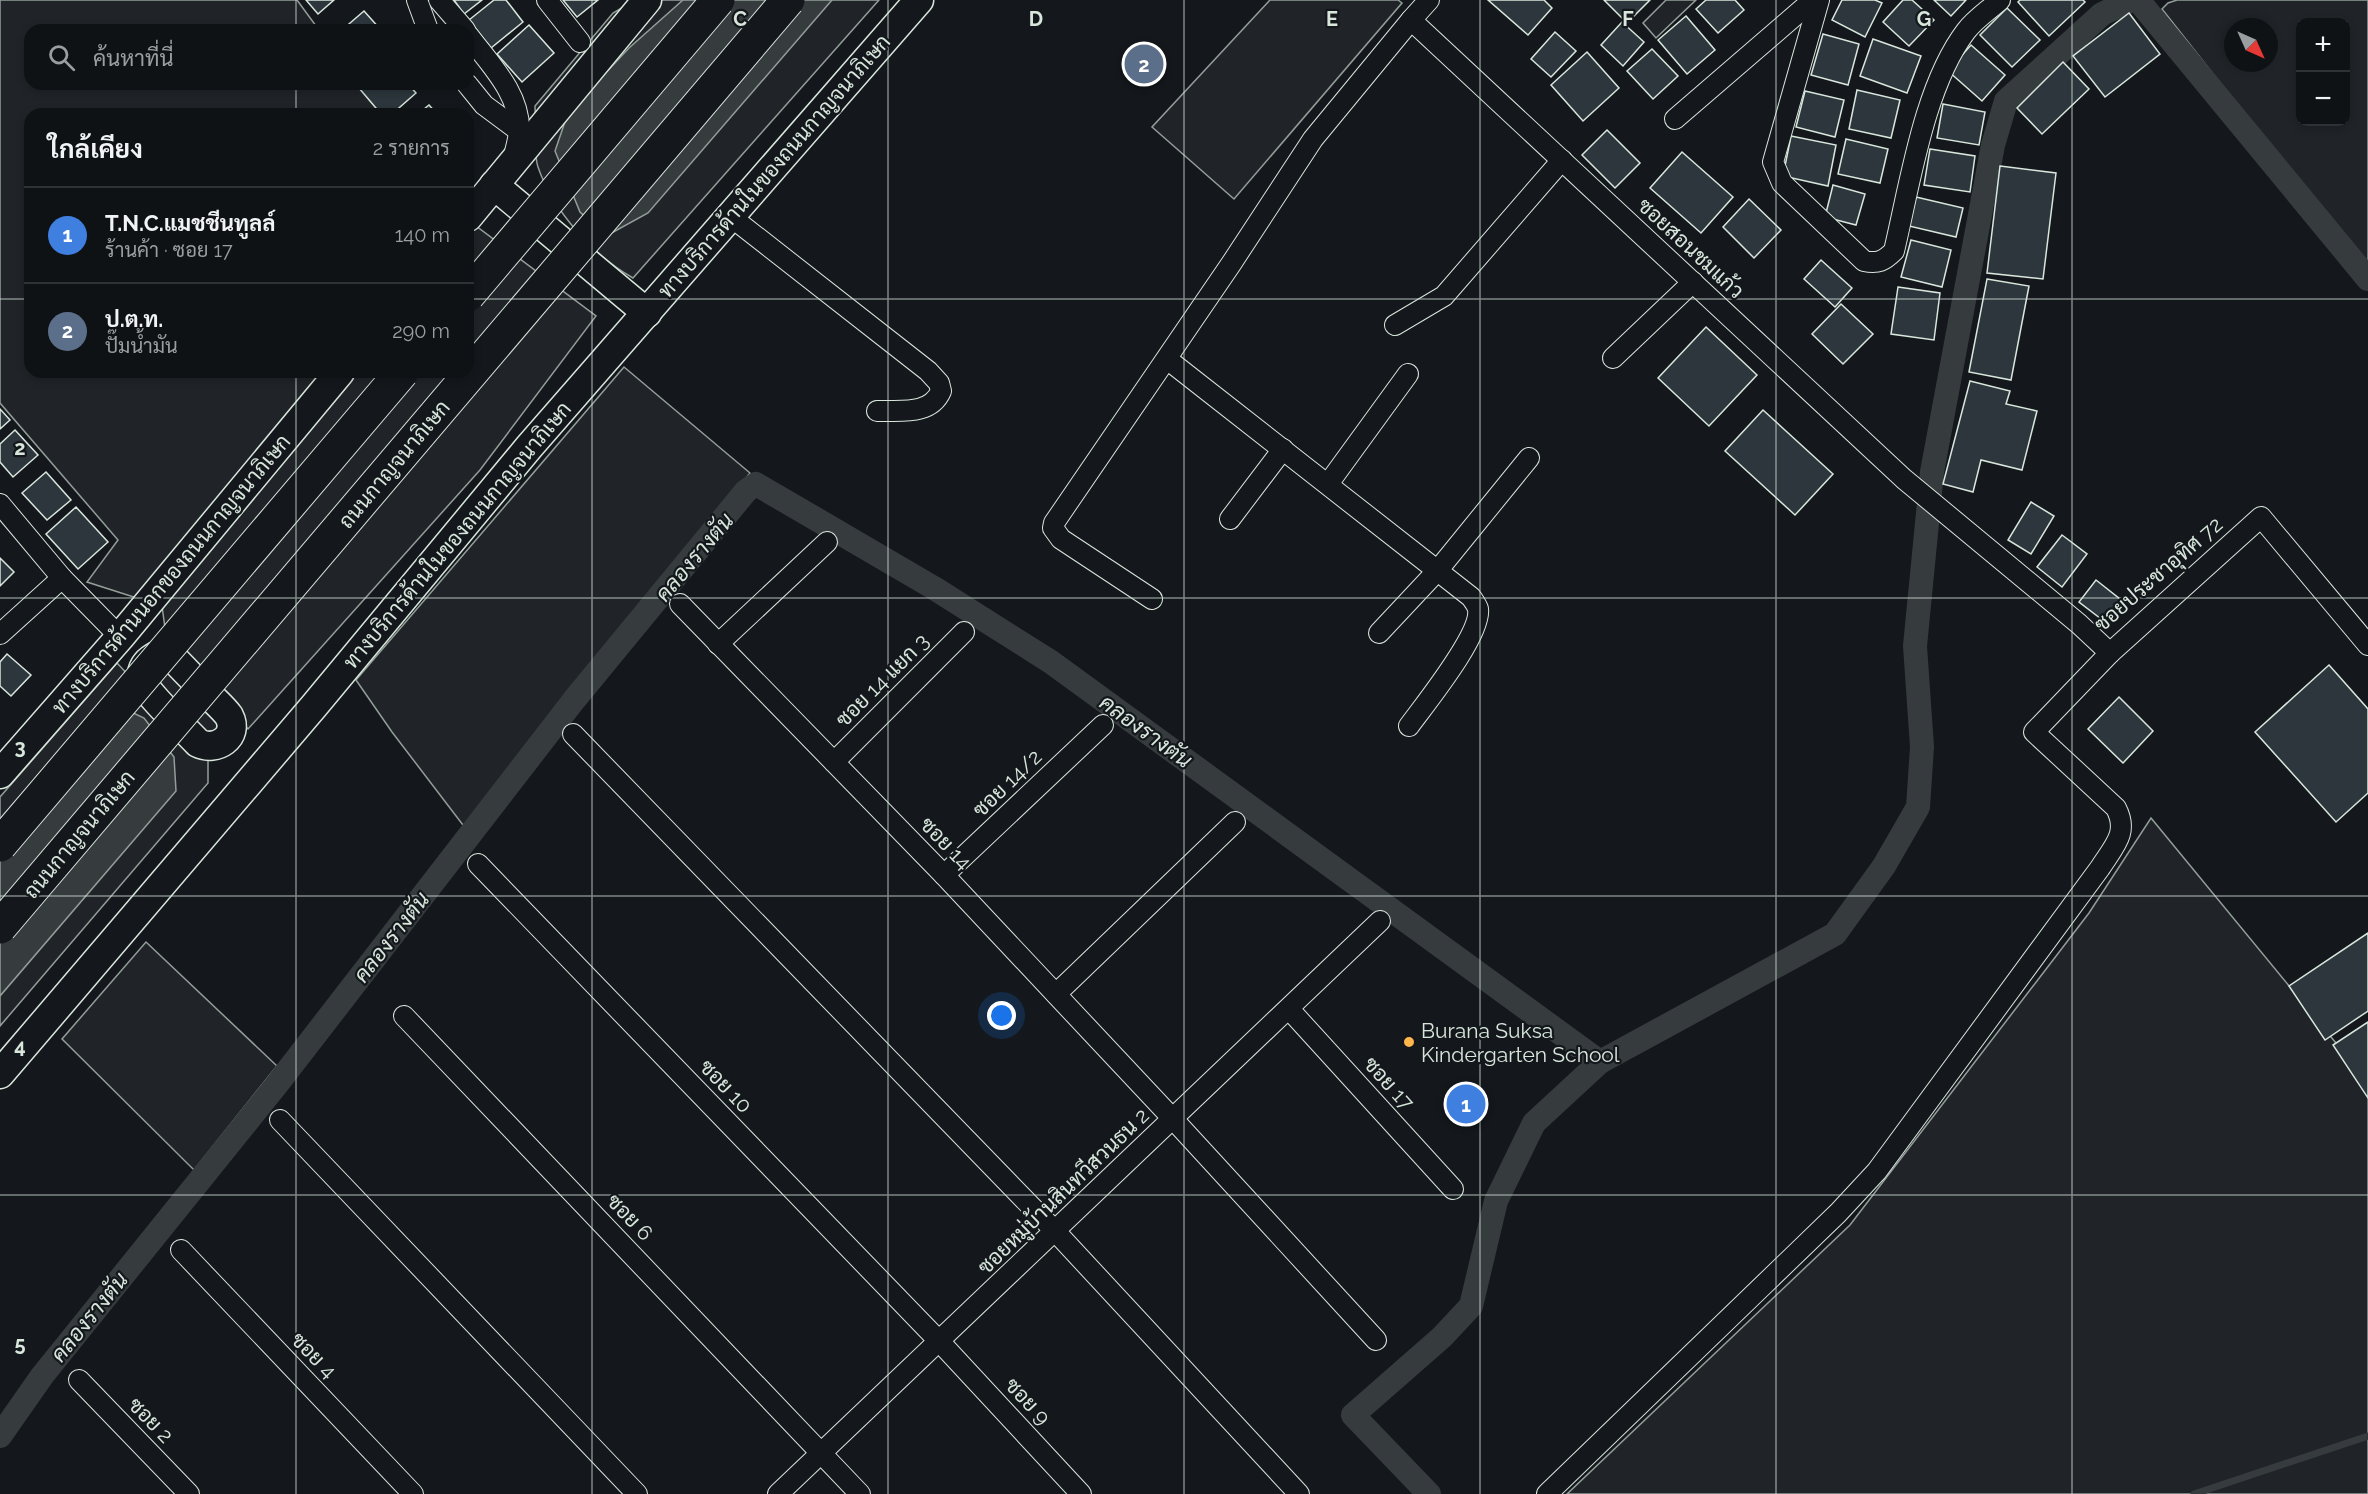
<!DOCTYPE html>
<html lang="th">
<head>
<meta charset="utf-8">
<style>
	body { margin:0; font-family:Raleway,Sarabun,sans-serif; background:#181b1e; color:#f1f3f6 }
	.controls { position:absolute; right:18px; top:18px; display:grid; overflow:hidden; border-radius:12px; box-shadow:0 3px 9px #0003 }
	.controls button { width:54px; height:54px; display:grid; place-items:center; padding:0; border:0; border-bottom:2px solid #2f3234; background:#0f1215; color:#f1f3f6; font:30px sans-serif }
	.compass { position:absolute; left:2224px; top:18px; width:54px; height:54px; border-radius:50%; background:#0f1215; box-shadow:0 3px 9px #0003; rotate:135deg }
	.you { position:absolute; left:1002px; top:1016px; width:21px; height:21px; margin:-15px; border:4px solid #fff; border-radius:50%; background:#1a73e8; box-shadow:0 0 0 9px #1a73e833 }
	.badge { display:grid; place-items:center; width:39px; height:39px; border-radius:50%; background:#ffb74d; color:#fff; font-size:20px; font-weight:700 }
	.pin { position:absolute; translate:-50% -50%; border:3px solid #fff; box-shadow:0 2px 6px #0006 }
	.list { margin:0; padding:0; list-style:none }
	h2 { display:flex; justify-content:space-between; align-items:center; height:78px; margin:0; padding:0 24px; font-size:26px }
	h2 small { font-size:20px; font-weight:400; color:#9b9ea0 }
	.list li { display:grid; grid-template-columns:39px 1fr auto; gap:18px; align-items:center; box-sizing:border-box; height:96px; padding:0 24px; border-top:2px solid #2f3234 }
	.list b { display:block; font-size:22px; white-space:nowrap }
	.list p { margin:0; font-size:20px; white-space:nowrap; color:#9b9ea0 }
	.list em { font-size:20px; font-style:normal; color:#9b9ea0 }
	.icon { flex:none; width:33px; height:33px; fill:none; stroke:currentColor; stroke-width:2; stroke-linecap:round; stroke-linejoin:round }
	.map { position:relative; flex:none; width:2368px; height:1494px; overflow:hidden }
	.search { position:absolute; background:#0f1215; box-shadow:0 3px 9px #0003; left:24px; top:24px; width:450px; height:66px; display:flex; align-items:center; gap:15px; box-sizing:border-box; padding:0 21px; border-radius:18px; color:#9b9ea0; font-size:22px }
	.panel { position:absolute; background:#0f1215; box-shadow:0 3px 9px #0003; left:24px; top:108px; width:450px; height:270px; border-radius:18px }
	.map>svg:first-child { display:block }
</style>
</head>
<body>
<div class="map">
<svg width="2368" height="1494" viewBox="0 0 2368 1494">
	<rect width="100%" height="100%" fill="#14181c"/>
	<g fill="#202428" stroke="#939e99" stroke-width="1.5" fill-rule="evenodd">
		<path d="M0,0H297L319,30H30V84H359L381,114H30V372H468V220L596,316L480,470L248,729L191,671L165,628L162,606L87,582L118,540L0,403Z"/>
		<path d="M635,0H879L633,278C594,256 553,211 538,167C533,152 536,123 535,106L613,13Z"/>
		<path d="M1270,0H1398L1402,3L1234,199L1152,127Z"/>
		<path d="M1666,0H1696L1656,38L1643,23Z"/>
		<path d="M2177,0H2368V271L2162,9L2168,3ZM2300,22H2346V122H2300ZM2233,27H2269V63H2233Z"/>
		<path d="M624,367L750,473L554,714L466,829L392,732L356,680Z"/>
		<path d="M117,663L208,760V783L0,1026V797Z"/>
		<path d="M165,665L222,728L213,739L153,687Z"/>
		<path d="M2151,818L2368,1082V1494H1567L1850,1225L2089,913Z"/>
		<path d="M146,942L277,1066L194,1170L62,1039Z"/>
	</g>
	<g fill="#363b3e" stroke="#939e99" stroke-width="1.5">
		<path d="M683,0H832L648,213L606,236L580,212L555,151L568,113L629,48Z"/>
		<path d="M104,699L144,718L174,757L176,791L0,996V819Z"/>
	</g>
	<g fill="none" stroke-linecap="round" stroke-linejoin="round">
		<path stroke="#363b3e" stroke-width="7" d="M2194,1494L2368,1436"/>
		<g stroke="#363b3e" stroke-width="24">
			<path d="M2138,0L2368,279"/>
			<path d="M0,1436L42,1376L278,1083L574,700L746,491L756,484L934,588L1051,662L1600,1062"/>
			<path d="M1429,1494L1353,1415L1442,1337L1471,1306L1496,1201L1534,1123L1600,1062L1835,934L1884,866L1918,807L1922,747L1915,646L1932,472L1993,145L2006,101L2102,14L2132,0"/>
		</g>
	</g>
	<g fill="#2c363c" stroke="#d8e6dc" stroke-width="1.5">
		<path d="M306,0H334L318,14Z"/>
		<path d="M454,0H482L464,14Z"/>
		<path d="M494,0H506L523,22L491,48L469,20Z"/>
		<path d="M563,0H598L577,17Z"/>
		<path d="M1488,0H1544L1552,8L1528,35Z"/>
		<path d="M1604,0H1650L1627,23Z"/>
		<path d="M1706,0H1735L1744,10L1718,33L1696,9Z"/>
		<path d="M1842,0H1875L1882,3L1865,37L1832,20Z"/>
		<path d="M1903,0H1912L1934,20L1909,46L1883,22Z"/>
		<path d="M1934,0H1966L1951,16Z"/>
		<path d="M2020,0H2083L2085,2L2049,36L2018,2Z"/>
		<path d="M2007,8L2040,40L2012,67L1980,35Z"/>
		<path d="M364,11L381,30H342Z"/>
		<path d="M2129,13L2160,54L2105,97L2073,56Z"/>
		<path d="M1686,16L1715,50L1687,74L1658,40Z"/>
		<path d="M1622,22L1644,42L1623,66L1601,45Z"/>
		<path d="M529,25L554,53L522,82L497,54Z"/>
		<path d="M1555,32L1576,51L1551,77L1531,59Z"/>
		<path d="M1823,34L1859,44L1848,85L1811,75Z"/>
		<path d="M1873,39L1921,56L1907,93L1860,76Z"/>
		<path d="M1971,45L2005,75L1982,101L1948,71Z"/>
		<path d="M1652,49L1678,76L1653,99L1627,71Z"/>
		<path d="M1587,52L1619,88L1583,121L1551,85Z"/>
		<path d="M2063,62L2089,89L2042,134L2017,108Z"/>
		<path d="M364,84H408L416,93L392,114H381L359,88Z"/>
		<path d="M1857,90L1900,100L1891,138L1849,129Z"/>
		<path d="M1805,91L1844,100L1835,137L1796,127Z"/>
		<path d="M1943,104L1985,112L1979,145L1937,138Z"/>
		<path d="M429,105L437,114H418Z"/>
		<path d="M1607,130L1640,163L1615,188L1582,155Z"/>
		<path d="M1791,136L1836,145L1828,186L1783,176Z"/>
		<path d="M1846,139L1888,149L1880,183L1838,174Z"/>
		<path d="M1930,149L1975,156L1970,192L1924,185Z"/>
		<path d="M1682,152L1733,197L1701,233L1650,188Z"/>
		<path d="M2000,166L2056,173L2043,279L1987,273Z"/>
		<path d="M1833,185L1865,194L1856,225L1825,217Z"/>
		<path d="M1916,197L1963,208L1956,237L1909,226Z"/>
		<path d="M1749,199L1781,230L1754,258L1723,227Z"/>
		<path d="M1911,240L1951,250L1942,287L1901,277Z"/>
		<path d="M1821,260L1852,288L1835,307L1804,279Z"/>
		<path d="M1987,279L2029,286L2011,380L1969,372Z"/>
		<path d="M1898,287L1940,293L1934,340L1891,334Z"/>
		<path d="M1841,304L1873,334L1843,364L1812,334Z"/>
		<path d="M1706,327L1757,375L1709,426L1658,378Z"/>
		<path d="M1970,381L2010,391L2006,404L2037,411L2022,470L1981,460L1973,492L1943,484Z"/>
		<path d="M0,409L10,420L0,429Z"/>
		<path d="M1763,410L1833,474L1795,515L1725,451Z"/>
		<path d="M15,430L38,455L13,477L0,462V444Z"/>
		<path d="M46,472L71,500L47,520L22,493Z"/>
		<path d="M2031,502L2054,516L2031,554L2008,540Z"/>
		<path d="M76,507L108,542L78,569L46,534Z"/>
		<path d="M2062,535L2087,554L2062,587L2037,567Z"/>
		<path d="M0,558L14,572L0,586Z"/>
		<path d="M2096,580L2125,603L2109,625L2079,602Z"/>
		<path d="M7,654L31,675L11,696L0,686V662Z"/>
		<path d="M2329,665L2368,709V793L2336,822L2255,732Z"/>
		<path d="M2119,697L2153,731L2123,763L2088,729Z"/>
		<path d="M2368,933V1011L2325,1040L2289,986Z"/>
		<path d="M2368,1022V1098L2333,1045Z"/>
	</g>
	<g fill="none" stroke-linecap="round" stroke-linejoin="round">
		<g stroke="#d8e6dc" stroke-width="22">
			<g id="minor">
				<path d="M417,0L428,30"/>
				<path d="M439,0L465,30"/>
				<path d="M547,0L580,42"/>
				<path d="M1429,0L1411,20L1904,479L2079,624L2110,653L2261,517L2368,645"/>
				<path d="M1819,0L1773,162L1782,183L1864,261C1878,264 1884,261 1894,251C1910,184 1924,86 1966,31C1975,19 1989,10 2000,0"/>
				<path d="M468,35C489,63 521,94 519,132C518,142 515,151 513,160"/>
				<path d="M467,84L484,105L519,131"/>
				<path d="M1675,119L1813,0"/>
				<path d="M730,216L928,371L939,383L941,391C930,416 900,410 877,411"/>
				<path d="M1395,325L1444,296L1562,160"/>
				<path d="M1613,358L1693,282"/>
				<path d="M1167,359L1471,597C1473,600 1477,605 1478,609C1482,634 1425,704 1409,726"/>
				<path d="M1328,484L1408,374"/>
				<path d="M0,504L62,578L120,637"/>
				<path d="M1230,519L1283,449"/>
				<path d="M1152,599L1061,539L1053,528L1054,523L1231,264L1313,139L1411,20"/>
				<path d="M680,604L944,875L1173,1119L1376,1340"/>
				<path d="M1379,633L1438,570L1529,458"/>
				<path d="M0,634L62,578"/>
				<path d="M718,644L827,542"/>
				<path d="M573,734L1055,1231L1299,1494"/>
				<path d="M834,762L964,632"/>
				<path d="M478,864L939,1341L1081,1494"/>
				<path d="M944,875L1103,725"/>
				<path d="M1056,994L1235,822"/>
				<path d="M1289,1009L1453,1189"/>
				<path d="M404,1016L860,1494"/>
				<path d="M280,1120L637,1494"/>
				<path d="M181,1250L413,1494"/>
				<path d="M79,1380L189,1494"/>
				<path d="M778,1494L1380,921"/>
				<path d="M1547,1494L1838,1213L1877,1171L2100,868C2114,846 2129,833 2116,808L2034,732L2110,653"/>
			</g>
		</g>
		<g stroke="#d8e6dc" stroke-width="31">
			<g id="secondary">
				<path d="M494,185L647,313"/>
				<path d="M468,217L647,0"/>
				<path d="M164,654L171,656C184,669 197,683 210,696C216,702 224,709 229,716C240,737 216,752 198,743C181,725 161,708 146,688C135,672 148,656 164,654Z"/>
				<path d="M0,774L120,637L340,372"/>
				<path d="M0,1074L314,706L529,447L919,0"/>
			</g>
		</g>
		<use href="#minor" stroke="#14181c" stroke-width="20"/>
		<use href="#secondary" stroke="#14181c" stroke-width="28"/>
		<g stroke="#d8e6dc" stroke-width="35" stroke-linecap="butt">
			<g id="motorway-bridge">
				<path d="M468,295L718,0"/>
				<path d="M0,845L402,372"/>
				<path d="M0,927L788,0"/>
			</g>
		</g>
		<use href="#motorway-bridge" stroke="#14181c" stroke-width="33"/>
	</g>
	<path fill="none" stroke="#d8e6dc" stroke-width="1.5" stroke-opacity="0.55" d="M296,0V30M592,0V1494M888,0V1494M1184,0V1494M1480,0V1494M1776,0V1494M2072,0V1494M296,84V114M0,299H30M468,299H2368M296,372V1494M0,598H2368M0,896H2368M0,1195H2368"/>
	<circle fill="#ffb74d" stroke="#14181c" stroke-width="2" cx="1409" cy="1042" r="6"/>
	<g text-anchor="middle" dominant-baseline="central" stroke-width="4.5" stroke-linejoin="round" paint-order="stroke">
		<g font-size="21" fill="#d8e6dc" stroke="#14181c">
			<text transform="translate(774 166) rotate(-49)">ทางบริการด้านในของถนนกาญจนาภิเษก</text>
			<text transform="translate(1691 248) rotate(43)">ซอยสอนชมแก้ว</text>
			<text transform="translate(394 464) rotate(-50)">ถนนกาญจนาภิเษก</text>
			<text transform="translate(457 535) rotate(-50)">ทางบริการด้านในของถนนกาญจนาภิเษก</text>
			<text transform="translate(171 574) rotate(-50)">ทางบริการด้านนอกของถนนกาญจนาภิเษก</text>
			<text transform="translate(2158 574) rotate(-41)">ซอยประชาอุทิศ 72</text>
			<text transform="translate(882 680) rotate(-45)">ซอย 14 แยก 3</text>
			<text transform="translate(1007 783) rotate(-44)">ซอย 14/2</text>
			<text transform="translate(79 834) rotate(-50)">ถนนกาญจนาภิเษก</text>
			<text transform="translate(946 843) rotate(46)">ซอย 14</text>
			<text transform="translate(1389 1083) rotate(48)">ซอย 17</text>
			<text transform="translate(726 1086) rotate(46)">ซอย 10</text>
			<text transform="translate(1063 1191) rotate(-44)">ซอยหมู่บ้านสินทวีสวนธน 2</text>
			<text transform="translate(630 1217) rotate(46)">ซอย 6</text>
			<text transform="translate(314 1355) rotate(46)">ซอย 4</text>
			<text transform="translate(1028 1401) rotate(47)">ซอย 9</text>
			<text transform="translate(151 1420) rotate(46)">ซอย 2</text>
		</g>
		<g font-size="21" fill="#d8e6dc" stroke="#14181c" text-anchor="start">
			<text x="1421" y="1030">Burana Suksa<tspan x="1421" dy="24">Kindergarten School</tspan></text>
		</g>
		<g font-size="22" font-style="italic" fill="#d8e6dc" stroke="#14181c">
			<text transform="translate(694 557) rotate(-50)">คลองรางตัน</text>
			<text transform="translate(1146 731) rotate(36)">คลองรางตัน</text>
			<text transform="translate(391 937) rotate(-52)">คลองรางตัน</text>
			<text transform="translate(89 1317) rotate(-51)">คลองรางตัน</text>
		</g>
	</g>
	<g font-size="20" text-anchor="middle" font-weight="bold" fill="#d8e6dc" stroke="#14181c" stroke-width="4.5" stroke-linejoin="round" paint-order="stroke">
		<text x="740" y="26">C</text>
		<text x="1036" y="26">D</text>
		<text x="1332" y="26">E</text>
		<text x="1628" y="26">F</text>
		<text x="1924" y="26">G</text>
		<text x="20" y="455">2</text>
		<text x="20" y="754">3</text>
		<text x="20" y="1053">4</text>
		<text x="20" y="1351">5</text>
	</g>
</svg>
<div class="controls">
<button>+</button>
<button>−</button>
</div>
<svg class="compass" viewBox="-18 -18 36 36"><path d="M0-13l5 13h-10z" fill="#e53935"/><path d="M0 13l5-13h-10z" fill="#9b9ea0"/></svg>
<div class="you"></div>
<div class="pin badge" style="left:1466px;top:1104px;background:#3f7fe0">1</div>
<div class="pin badge" style="left:1144px;top:64px;background:#5c6f8a">2</div>
<div class="search"><svg class="icon" aria-label="search" viewBox="0 0 24 24"><circle cx="10" cy="10" r="6"/><path d="M15 15l6 6"/></svg>ค้นหาที่นี่</div>
<section class="panel">
<h2>ใกล้เคียง<small>2 รายการ</small></h2>
<ul class="list">
<li><span class="badge" style="background:#3f7fe0">1</span><div><b>T.N.C.แมชชีนทูลล์</b><p>ร้านค้า · ซอย 17</p></div><em>140 m</em></li>
<li><span class="badge" style="background:#5c6f8a">2</span><div><b>ป.ต.ท.</b><p>ปั๊มน้ำมัน</p></div><em>290 m</em></li>
</ul>
</section>
</div>
</body>
</html>
